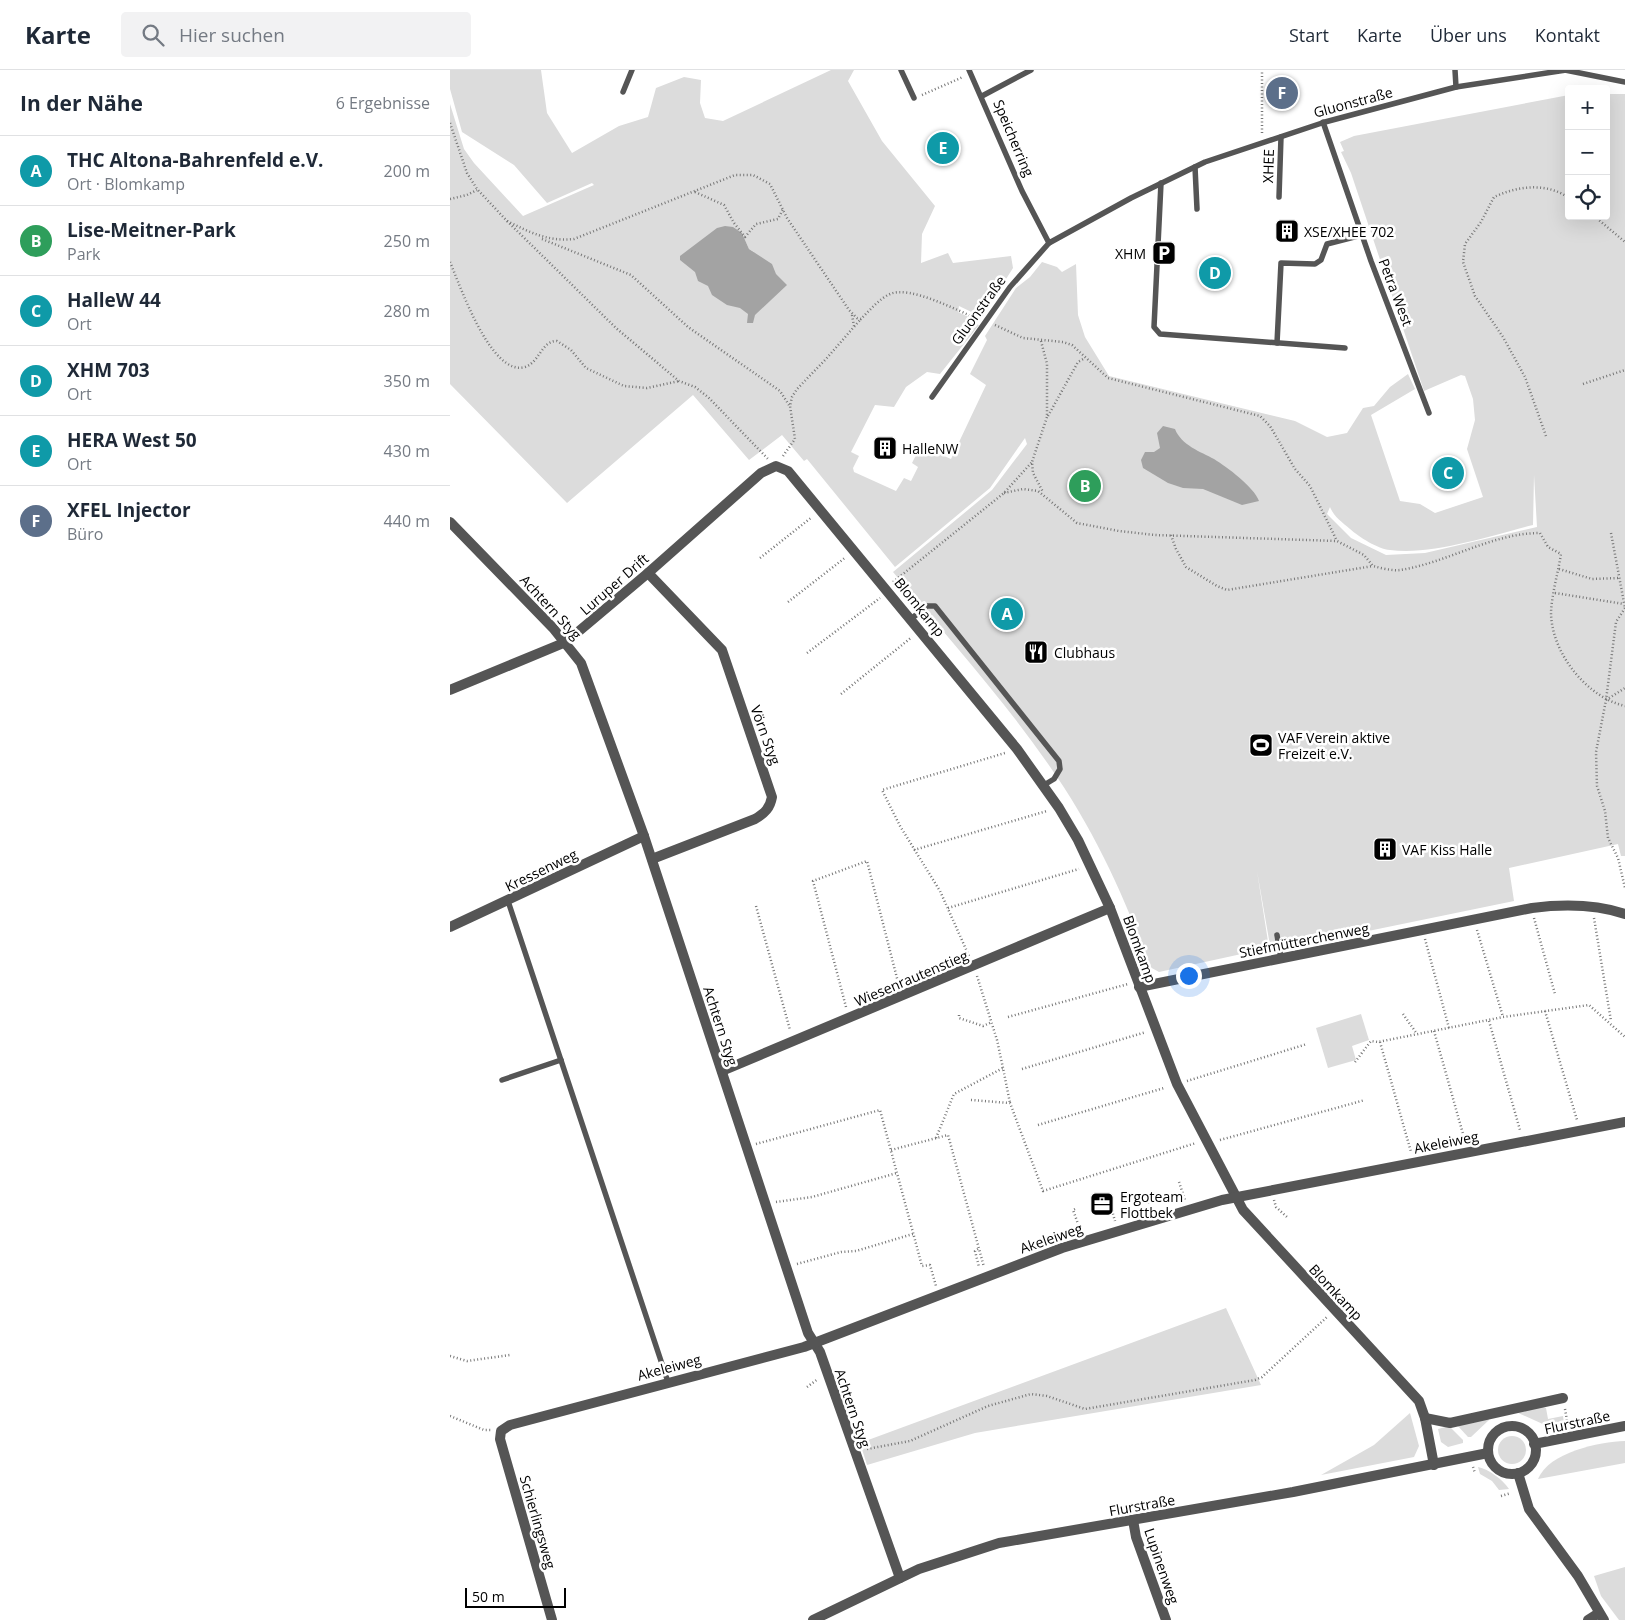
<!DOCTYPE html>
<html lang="de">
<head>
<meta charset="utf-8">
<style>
	body { margin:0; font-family:"Open Sans",sans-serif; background:#f2f2f3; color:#1f2937 }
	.controls { position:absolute; right:15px; top:15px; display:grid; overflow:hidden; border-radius:5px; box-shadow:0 5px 20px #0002 }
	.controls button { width:45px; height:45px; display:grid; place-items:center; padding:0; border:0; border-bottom:1px solid #e0e1e3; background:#fff; color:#1f2937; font:25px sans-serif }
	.scale { position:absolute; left:15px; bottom:12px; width:101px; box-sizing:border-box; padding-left:5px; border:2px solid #000; border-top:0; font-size:14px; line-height:18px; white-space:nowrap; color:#000; -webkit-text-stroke:4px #fff; paint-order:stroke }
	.you { position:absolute; left:738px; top:905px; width:18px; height:18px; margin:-12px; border:4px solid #fff; border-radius:50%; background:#1a73e8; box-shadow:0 0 0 8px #1a73e833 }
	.badge { display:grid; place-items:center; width:32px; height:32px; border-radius:50%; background:#000; color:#fff; font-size:16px; font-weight:700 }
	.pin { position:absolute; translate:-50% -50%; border:2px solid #fff; box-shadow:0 1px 5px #0006 }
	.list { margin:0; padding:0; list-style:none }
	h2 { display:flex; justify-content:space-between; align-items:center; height:65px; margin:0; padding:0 20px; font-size:21px }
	h2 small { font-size:16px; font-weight:400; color:#747a83 }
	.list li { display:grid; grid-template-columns:32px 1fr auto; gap:15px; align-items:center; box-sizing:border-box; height:70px; padding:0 20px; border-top:1px solid #e0e1e3 }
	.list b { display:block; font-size:19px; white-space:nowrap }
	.list p { margin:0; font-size:16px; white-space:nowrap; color:#747a83 }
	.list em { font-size:16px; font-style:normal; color:#747a83 }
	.icon { flex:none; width:28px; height:28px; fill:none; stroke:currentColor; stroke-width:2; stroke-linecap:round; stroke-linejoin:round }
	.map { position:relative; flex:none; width:1175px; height:1550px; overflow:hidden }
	header { display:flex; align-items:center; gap:30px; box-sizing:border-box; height:70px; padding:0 25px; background:#fff; border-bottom:1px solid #e0e1e3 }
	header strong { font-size:24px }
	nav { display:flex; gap:28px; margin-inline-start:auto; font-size:18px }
	.search { width:350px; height:45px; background:#f2f2f3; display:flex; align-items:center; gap:12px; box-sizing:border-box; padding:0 18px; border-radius:5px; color:#747a83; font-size:19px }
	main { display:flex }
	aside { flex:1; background:#fff }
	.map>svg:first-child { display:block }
</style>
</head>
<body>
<header>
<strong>Karte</strong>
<div class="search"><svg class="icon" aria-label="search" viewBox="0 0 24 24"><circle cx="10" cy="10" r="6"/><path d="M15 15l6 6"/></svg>Hier suchen</div>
<nav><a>Start</a><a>Karte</a><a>Über uns</a><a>Kontakt</a></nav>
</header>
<main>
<aside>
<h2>In der Nähe<small>6 Ergebnisse</small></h2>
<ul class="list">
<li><span class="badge" style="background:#0f9aa8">A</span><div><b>THC Altona-Bahrenfeld e.V.</b><p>Ort · Blomkamp</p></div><em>200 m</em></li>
<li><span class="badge" style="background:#2e9e5b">B</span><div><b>Lise-Meitner-Park</b><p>Park</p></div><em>250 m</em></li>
<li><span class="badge" style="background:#0f9aa8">C</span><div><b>HalleW 44</b><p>Ort</p></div><em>280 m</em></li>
<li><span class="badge" style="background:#0f9aa8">D</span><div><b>XHM 703</b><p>Ort</p></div><em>350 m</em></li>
<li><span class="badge" style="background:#0f9aa8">E</span><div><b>HERA West 50</b><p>Ort</p></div><em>430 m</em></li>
<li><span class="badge" style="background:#5c6f8a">F</span><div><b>XFEL Injector</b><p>Büro</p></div><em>440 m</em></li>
</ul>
</aside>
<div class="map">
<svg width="1175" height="1550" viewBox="0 0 1175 1550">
	<rect width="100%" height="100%" fill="#fff"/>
	<g fill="#dcdcdc" fill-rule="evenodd">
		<path d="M0,0H91L97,43L122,83L169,56L198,47L206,18L234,7L251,10L250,33L255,48L273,51L381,0H404L398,11L432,71L485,136L472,164L471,193L498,183L503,193L561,186L563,198L532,247L509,236L508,242L523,249L520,252L529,255L490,304L477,302L456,317L444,337L425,335L401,382L409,386L403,398L404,402L446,421L454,408L461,411L468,397L462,393L469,379L482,385L485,382L501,389L536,315L520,304L537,270L535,266L566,218L580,207L592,192L607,197L612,202L626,194L628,245L635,267L659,306L845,351L877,367L897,363L913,338L924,336L940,317L958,304L965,319L921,345L950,431L970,434L985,443L1033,427L1017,379L1025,350L1023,329L1015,306L1011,305L974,321L901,103L891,82L894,81L890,72L904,66L1119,25V146H1156V24H1175V786H1171L1168,774L1059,798L1064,831L821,881L807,801L819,878L709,902L700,897C676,830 647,766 607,707C558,634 499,569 443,502L542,420L577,374L575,368L540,418L445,497L357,389L354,391L332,365L299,390L243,325L117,433L0,314V34L14,79L24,93L73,146L144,115L142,113L97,133L64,95L12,62L0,19ZM293,165L299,179L304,182L275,171ZM1084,405L1087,457L975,483L936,485L901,468L877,444L880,437C884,447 892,452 900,459C909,467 928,479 940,480C981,486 1043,465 1083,455Z"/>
		<path d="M911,944L919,970L902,976L906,990L878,998L866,958Z"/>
		<path d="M776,1238L811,1315L525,1363L417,1395L410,1373Z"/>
		<path d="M1089,1336L1096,1338L1098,1349L1113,1346L1114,1353L1095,1355L1066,1342Z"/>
		<path d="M960,1343L969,1376L964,1387L871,1405L924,1375Z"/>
		<path d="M1038,1348L1039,1350L1021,1367H1018L1007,1355Z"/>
		<path d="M999,1356L1013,1370V1373L998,1377L991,1372L988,1359Z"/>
		<circle cx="1062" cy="1380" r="14"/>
		<path d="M1175,1371V1393L1088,1409C1099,1382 1149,1372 1175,1371Z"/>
		<path d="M1028,1397C1039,1399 1053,1410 1059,1419L1049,1420L1042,1411L1030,1404Z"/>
		<path d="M1175,1497V1550H1169L1151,1526L1144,1506Z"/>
	</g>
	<g fill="#a3a3a3">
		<path d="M275,156L283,157L292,163L299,179L322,194L326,204L337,215L305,245L303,253H297L298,244L290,238L277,235L262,225L258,216L248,211L245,202L230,190V186L267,158Z"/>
		<path d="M713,356L725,359C731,375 751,382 764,389C777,397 804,417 809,431L792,435L753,419L733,418L718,413L693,398L691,390L695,382H704L710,378L707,363Z"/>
	</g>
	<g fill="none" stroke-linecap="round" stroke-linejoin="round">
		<g stroke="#777" stroke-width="2.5" stroke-dasharray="1 2.5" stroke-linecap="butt">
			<path d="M472,25L513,7"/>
			<path d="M0,53L17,103L27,119L57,151L166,258L229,311L245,317L258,327L318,389"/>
			<path d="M812,63V0"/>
			<path d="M245,122L274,135L284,153L295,167L306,154L328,149L333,139"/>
			<path d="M0,129L17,125L27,120"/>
			<path d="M1144,146L1175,172"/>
			<path d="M57,151C79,162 98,172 124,169L285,105H303L320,114L337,148L399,240L407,248L411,249C420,240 429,229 440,224C460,215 508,241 528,249"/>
			<path d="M92,169L181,205L238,257L330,321L339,335"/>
			<path d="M0,192C10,215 41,307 75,297C90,292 91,271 107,271L121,280L136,298L174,316L197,318L229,311"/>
			<path d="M402,245L404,256"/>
			<path d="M545,255L573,268L613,272L622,275L658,308L810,346L820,356L845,399L860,416L887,471"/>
			<path d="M591,271L597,294V347L582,392L583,403L593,422"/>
			<path d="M1133,314L1175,300"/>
			<path d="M598,346L628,292L635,288"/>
			<path d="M1096,366L1075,307L1053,267L1025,226L1013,192L1015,174L1031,152L1044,127C1068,116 1096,112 1119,128"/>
			<path d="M333,386L345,369L340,336L342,327L347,319L376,289L410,250"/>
			<path d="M554,423L573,419L588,421L627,453L669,461L705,465L887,471L914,485L923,496C931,498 942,501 950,500C997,493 1042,463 1090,463L1098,477L1111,484C1108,503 1102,523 1101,542C1101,582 1136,627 1175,636"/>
			<path d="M1161,463L1175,538"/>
			<path d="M721,465L726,479L736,497L767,516L777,520L923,496"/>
			<path d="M310,488L362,447"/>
			<path d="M1109,499L1142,509L1168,508"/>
			<path d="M443,512L554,423L582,392"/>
			<path d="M1105,523L1174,534"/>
			<path d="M338,532L396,487"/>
			<path d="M1175,538L1166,552L1156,630L1146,682L1147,716L1155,741L1158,768L1168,788L1175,818"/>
			<path d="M357,583L430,528"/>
			<path d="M391,624L462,567"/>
			<path d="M1156,630L1175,618"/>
			<path d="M464,780L597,741"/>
			<path d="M306,836L340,960"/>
			<path d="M498,838L629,799"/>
			<path d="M1084,848L1105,924"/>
			<path d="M1144,848L1161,951"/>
			<path d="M1027,860L1053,947"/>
			<path d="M975,869L999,958"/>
			<path d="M519,886L490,821L450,756L432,720L555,683"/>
			<path d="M527,906L547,970L553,998"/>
			<path d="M396,937L363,811L417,791L449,916"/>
			<path d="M1095,941L1127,1050"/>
			<path d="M953,944L967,964"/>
			<path d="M509,945V948L533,956L542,952"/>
			<path d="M558,947L678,914"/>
			<path d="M1039,951L1070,1060"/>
			<path d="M984,961L1015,1071"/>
			<path d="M930,972L961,1082"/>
			<path d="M905,992L921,971L928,972L1053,947L1139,935L1175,967"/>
			<path d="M572,999L696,962"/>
			<path d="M737,1011L857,974"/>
			<path d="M521,1030L560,1033L593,1121L746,1073"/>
			<path d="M588,1055L714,1018"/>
			<path d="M486,1068L504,1024L553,998L560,1033"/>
			<path d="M770,1070L915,1030"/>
			<path d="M306,1074L430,1040L472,1196L480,1195L486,1216"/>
			<path d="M441,1080L498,1065L534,1197"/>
			<path d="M729,1112L735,1130"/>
			<path d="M696,1126L700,1140"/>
			<path d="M824,1130L826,1137L838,1148"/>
			<path d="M326,1132L362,1127L447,1103"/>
			<path d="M661,1137L665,1151"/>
			<path d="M625,1139L623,1140L631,1162"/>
			<path d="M528,1179L525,1181L529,1197"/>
			<path d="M347,1194L391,1182L406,1181L463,1164"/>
			<path d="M0,1286L17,1291L60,1285"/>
			<path d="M357,1317L368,1309"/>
			<path d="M1115,1339L1118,1356"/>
			<path d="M0,1346L34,1360H41"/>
			<path d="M417,1379L460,1371L538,1336L581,1324L597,1326L635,1339L805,1310L812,1307L877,1247"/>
			<path d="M1023,1397L1025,1403"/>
			<path d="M1051,1426L1061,1423"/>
		</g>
		<g stroke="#555" stroke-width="5.5">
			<path d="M451,0L464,28"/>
			<path d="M519,0L572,121L599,173L681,128L755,92L875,52L1006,17L1116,0"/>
			<path d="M1005,0L1006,17"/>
			<path d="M1115,0L1175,12"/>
			<path d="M173,22L182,0"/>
			<path d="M532,26L581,0"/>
			<path d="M873,52L921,191L979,343"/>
			<path d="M745,97L747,139"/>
			<path d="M711,113L704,257L710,264L895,278"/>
			<path d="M829,127L831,67"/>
			<path d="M827,273L831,193L865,194L871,190L877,174L912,165"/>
			<path d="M482,327L560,217L599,173"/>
			<path d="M461,549L477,536H485L609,691L610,699L604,709L594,715"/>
			<path d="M58,831L218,1312"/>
			<path d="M827,865L831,888"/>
			<path d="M52,1010L111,990"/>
		</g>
		<g stroke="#555" stroke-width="10">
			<path d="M0,452L103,558L131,593L194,766L358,1263L370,1282L450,1508"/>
			<path d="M198,503L272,580L322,727C320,738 315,743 305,749L202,789"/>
			<path d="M0,620L116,572L198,503L311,403L326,396L338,401L567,679L609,738L628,770L660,838L727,1014L793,1140L969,1331L975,1348L984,1395"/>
			<path d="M0,857L194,766"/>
			<path d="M689,917L1082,838C1113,834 1145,834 1175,844"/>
			<path d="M272,1001L660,838"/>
			<path d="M975,1348L1000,1353L1113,1328"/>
			<path d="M1068,1403L1079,1439L1128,1506L1154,1550"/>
			<path d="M683,1450L686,1467L716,1550"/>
			<path d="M102,1550L50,1369L51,1361L60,1355L354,1277L612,1178L772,1130L1175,1052"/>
			<path d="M1138,1550L1149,1543"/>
		</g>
		<g stroke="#555" stroke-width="10">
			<circle cx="1062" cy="1380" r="24"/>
			<path d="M1084,1374L1175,1356"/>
			<path d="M363,1550L469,1499L549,1473L843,1422L1038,1383"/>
		</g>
	</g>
	<defs>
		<g id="building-square" transform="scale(1.25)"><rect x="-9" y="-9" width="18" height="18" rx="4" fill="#000" stroke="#fff"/><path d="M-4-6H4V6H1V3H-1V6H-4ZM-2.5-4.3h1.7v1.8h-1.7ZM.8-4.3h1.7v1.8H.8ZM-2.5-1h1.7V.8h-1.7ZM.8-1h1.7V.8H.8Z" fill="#fff"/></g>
		<g id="parking-square" transform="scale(1.25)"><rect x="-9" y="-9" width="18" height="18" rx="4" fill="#000" stroke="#fff"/><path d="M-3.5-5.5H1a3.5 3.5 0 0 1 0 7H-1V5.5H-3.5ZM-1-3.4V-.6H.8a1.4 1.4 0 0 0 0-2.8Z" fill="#fff"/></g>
		<g id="restaurant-square" transform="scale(1.25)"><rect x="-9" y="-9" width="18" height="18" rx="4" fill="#000" stroke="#fff"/><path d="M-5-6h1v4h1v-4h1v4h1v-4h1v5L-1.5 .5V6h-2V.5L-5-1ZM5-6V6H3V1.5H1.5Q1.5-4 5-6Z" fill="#fff"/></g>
		<g id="stadium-square" transform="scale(1.25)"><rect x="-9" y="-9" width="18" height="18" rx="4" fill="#000" stroke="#fff"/><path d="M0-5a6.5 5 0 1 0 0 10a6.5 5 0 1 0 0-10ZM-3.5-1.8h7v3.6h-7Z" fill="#fff"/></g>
		<g id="office-square" transform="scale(1.25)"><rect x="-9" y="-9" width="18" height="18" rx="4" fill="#000" stroke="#fff"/><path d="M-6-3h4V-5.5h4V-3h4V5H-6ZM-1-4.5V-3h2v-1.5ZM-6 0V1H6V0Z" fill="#fff"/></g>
	</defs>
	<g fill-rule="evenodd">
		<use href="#building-square" x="837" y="161"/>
		<use href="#parking-square" x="714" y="183"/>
		<use href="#building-square" x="435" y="378"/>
		<use href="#restaurant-square" x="586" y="582"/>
		<use href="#stadium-square" x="811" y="675"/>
		<use href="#building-square" x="935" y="779"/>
		<use href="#office-square" x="652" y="1134"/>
	</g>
	<g text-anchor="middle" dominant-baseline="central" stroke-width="5" stroke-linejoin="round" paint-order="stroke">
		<g font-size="14" fill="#000" stroke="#fff">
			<text transform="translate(903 32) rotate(-15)">Gluonstraße</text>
			<text transform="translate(564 68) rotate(67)">Speicherring</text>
			<text transform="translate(818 96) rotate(-88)">XHEE</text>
			<text transform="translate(946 222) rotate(69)">Petra West</text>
			<text transform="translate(528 240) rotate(-54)">Gluonstraße</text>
			<text transform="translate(164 514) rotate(-41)">Luruper Drift</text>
			<text transform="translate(101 537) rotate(47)">Achtern Styg</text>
			<text transform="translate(470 537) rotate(51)">Blomkamp</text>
			<text transform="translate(316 665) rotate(70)">Vörn Styg</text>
			<text transform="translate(91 800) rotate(-26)">Kressenweg</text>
			<text transform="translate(854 870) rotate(-11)">Stiefmütterchenweg</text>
			<text transform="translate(690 879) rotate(70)">Blomkamp</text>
			<text transform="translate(461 908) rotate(-23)">Wiesenrautenstieg</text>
			<text transform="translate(271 956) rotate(72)">Achtern Styg</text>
			<text transform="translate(996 1072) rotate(-11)">Akeleiweg</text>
			<text transform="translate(601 1168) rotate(-19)">Akeleiweg</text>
			<text transform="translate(886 1222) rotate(47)">Blomkamp</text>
			<text transform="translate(219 1297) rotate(-15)">Akeleiweg</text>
			<text transform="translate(403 1338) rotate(71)">Achtern Styg</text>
			<text transform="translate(1127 1352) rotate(-12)">Flurstraße</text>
			<text transform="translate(692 1435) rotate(-10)">Flurstraße</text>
			<text transform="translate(88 1452) rotate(74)">Schierlingsweg</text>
			<text transform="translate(712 1496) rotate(71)">Lupinenweg</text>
		</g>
		<g font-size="14" fill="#000" stroke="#fff" text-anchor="start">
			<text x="854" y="161">XSE/XHEE 702</text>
			<text x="696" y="183" text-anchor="end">XHM</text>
			<text x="452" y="378">HalleNW</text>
			<text x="604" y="582">Clubhaus</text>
			<text x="828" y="667">VAF Verein aktive<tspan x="828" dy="16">Freizeit e.V.</tspan></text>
			<text x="952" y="779">VAF Kiss Halle</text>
			<text x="670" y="1126">Ergoteam<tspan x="670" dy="16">Flottbek</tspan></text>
		</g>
	</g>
</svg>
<div class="controls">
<button>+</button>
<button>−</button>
<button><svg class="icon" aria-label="locate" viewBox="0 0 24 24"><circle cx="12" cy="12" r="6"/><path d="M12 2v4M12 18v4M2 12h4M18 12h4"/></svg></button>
</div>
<div class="scale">50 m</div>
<div class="you"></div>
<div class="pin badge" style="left:557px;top:544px;background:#0f9aa8">A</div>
<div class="pin badge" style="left:635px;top:416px;background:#2e9e5b">B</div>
<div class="pin badge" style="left:998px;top:403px;background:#0f9aa8">C</div>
<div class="pin badge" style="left:765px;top:203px;background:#0f9aa8">D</div>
<div class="pin badge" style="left:493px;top:78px;background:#0f9aa8">E</div>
<div class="pin badge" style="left:832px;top:23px;background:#5c6f8a">F</div>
</div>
</main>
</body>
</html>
